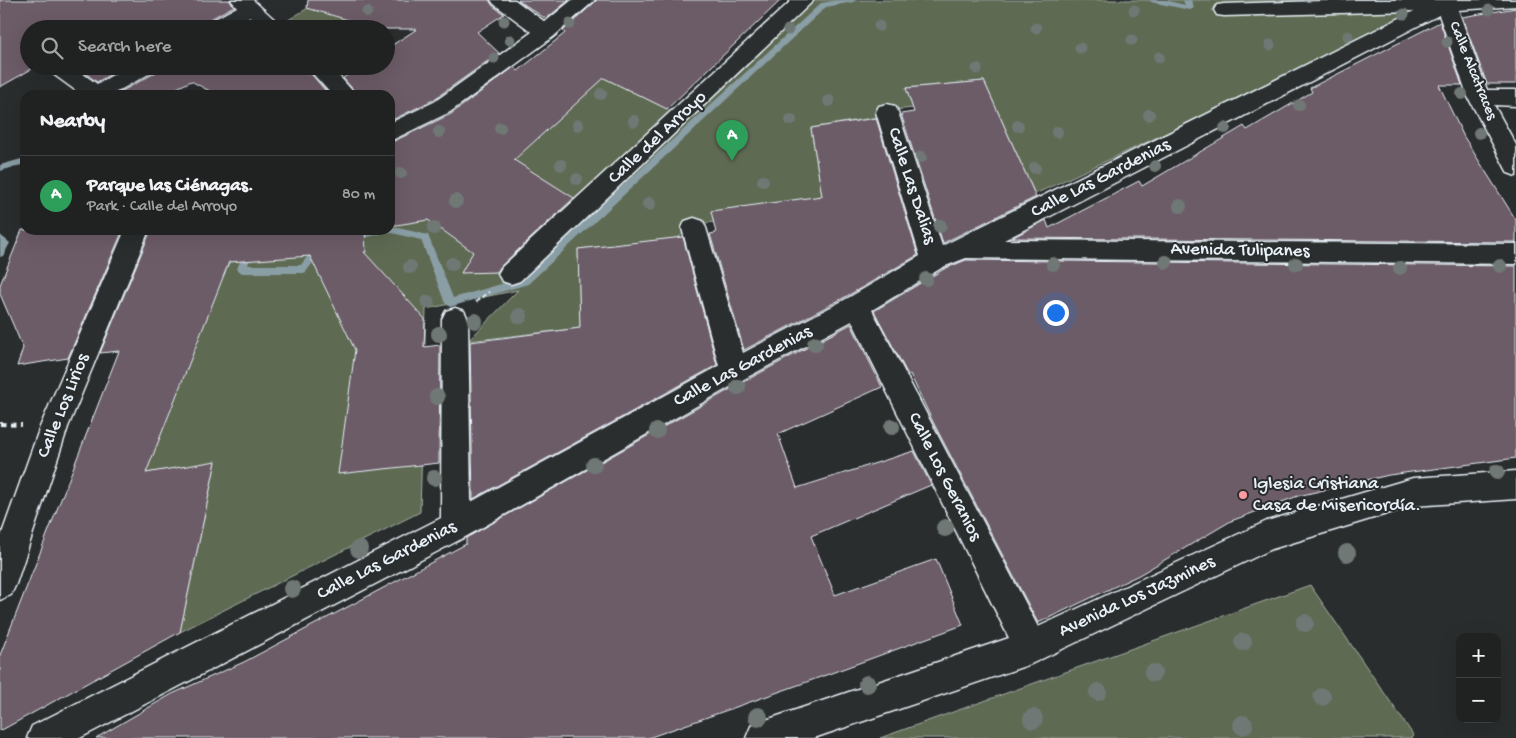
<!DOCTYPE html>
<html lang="en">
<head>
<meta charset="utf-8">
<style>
	body { margin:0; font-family:"Gochi Hand",sans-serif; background:#282a2a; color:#f1f3f6 }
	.controls { position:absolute; right:15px; bottom:15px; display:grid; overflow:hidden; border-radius:10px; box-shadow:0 5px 20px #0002 }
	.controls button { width:45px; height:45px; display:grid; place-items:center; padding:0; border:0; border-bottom:1px solid #3d3f40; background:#202222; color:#f1f3f6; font:25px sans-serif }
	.you { position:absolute; left:1055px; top:312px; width:18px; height:18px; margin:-12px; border:4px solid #fff; border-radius:50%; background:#1a73e8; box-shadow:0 0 0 8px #1a73e833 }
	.badge { display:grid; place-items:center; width:32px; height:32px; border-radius:50%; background:#1a73e8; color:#fff; font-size:16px; font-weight:700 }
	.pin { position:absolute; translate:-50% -41px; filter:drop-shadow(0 1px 2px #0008) }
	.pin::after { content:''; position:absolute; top:26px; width:18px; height:15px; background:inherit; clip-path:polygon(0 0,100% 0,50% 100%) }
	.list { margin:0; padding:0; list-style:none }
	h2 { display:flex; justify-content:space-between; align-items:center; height:65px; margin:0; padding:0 20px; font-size:21px }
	h2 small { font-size:16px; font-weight:400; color:#a2a4a5 }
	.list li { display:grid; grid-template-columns:32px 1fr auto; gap:15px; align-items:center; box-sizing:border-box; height:80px; padding:0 20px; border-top:1px solid #3d3f40 }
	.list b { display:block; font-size:19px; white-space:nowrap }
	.list p { margin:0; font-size:16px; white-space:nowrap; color:#a2a4a5 }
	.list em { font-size:16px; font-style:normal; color:#a2a4a5 }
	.icon { flex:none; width:28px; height:28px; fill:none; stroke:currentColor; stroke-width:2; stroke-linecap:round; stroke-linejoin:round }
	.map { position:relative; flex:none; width:1516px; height:738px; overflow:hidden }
	.search { position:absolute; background:#202222; box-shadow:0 5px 20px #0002; left:20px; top:20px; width:375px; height:55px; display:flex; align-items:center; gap:12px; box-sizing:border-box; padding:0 18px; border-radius:28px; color:#a2a4a5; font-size:19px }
	.panel { position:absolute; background:#202222; box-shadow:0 5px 20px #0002; left:20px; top:90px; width:375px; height:145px; border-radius:15px }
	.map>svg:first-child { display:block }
</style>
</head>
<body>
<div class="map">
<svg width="1516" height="738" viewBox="0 0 1516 738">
	<rect width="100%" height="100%" fill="#2a2d2e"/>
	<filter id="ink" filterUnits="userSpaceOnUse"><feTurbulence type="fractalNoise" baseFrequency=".02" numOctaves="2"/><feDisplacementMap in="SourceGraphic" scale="10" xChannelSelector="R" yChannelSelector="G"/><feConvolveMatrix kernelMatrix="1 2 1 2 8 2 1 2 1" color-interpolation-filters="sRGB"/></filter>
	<g filter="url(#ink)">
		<g fill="#5e6b52" stroke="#a3aea5">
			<path d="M811,0H1303L1307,7L1440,6L1035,194L984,81L906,88L913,108L875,112L877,117L811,128L822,196L714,222L692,225L678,238L578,249L580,328L468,341L518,290L426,309L420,512L180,632L216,462L146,473L238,230H390V148L540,136L604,78L690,120Z"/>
			<path d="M308,8L383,11L358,29H284L280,25Z"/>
			<path d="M1310,585L1414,736L1412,738H880Z"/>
		</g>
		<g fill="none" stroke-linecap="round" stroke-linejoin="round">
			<g fill="#8a9ea6" fill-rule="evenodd">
				<path d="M840,0H857L853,2L826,7L528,284L450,307L445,303L421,240L388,232L353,241L348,237L350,235L369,230H390V226L428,235L453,298L522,278L821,3Z"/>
				<path d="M1150,0H1164L1185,5L1183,0H1191L1194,8L1190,10L1151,2Z"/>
				<path d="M25,158V164L0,171V165Z"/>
				<path d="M252,230H260L248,265H301L316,244L319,243L324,247L306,272L303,273H242L237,269Z"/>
				<path d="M0,235L10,243L3,256L0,257Z"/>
			</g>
		</g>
		<g fill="#6c5c67" stroke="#e8f1f8">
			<path d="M0,0H229L234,6L205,22L201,29H29V66H37L0,87Z"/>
			<path d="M308,0H489L493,6L504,14L477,32L499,53L433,100L390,121V95H358L343,78L361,66H386V49L417,29H379L307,8Z"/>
			<path d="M518,0H569L546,19Z"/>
			<path d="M597,0H781L667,109L604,78L514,160L574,198L501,266L497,272L461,273L473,252L428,220L390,226V143L451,114L514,67L518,71L565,33L563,31Z"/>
			<path d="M1516,8V84H1487L1462,17Z"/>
			<path d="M1440,22L1462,85H1439L1464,137L1516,220V242L1012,238L1046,220L1049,228L1139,181L1142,186L1244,126L1247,130L1312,92L1310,88Z"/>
			<path d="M76,66H125L97,82Z"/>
			<path d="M159,66H300L312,75L329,95H217L191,81L163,95H115L155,73Z"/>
			<path d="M984,81L1036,197L943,243L901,114L914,112L906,88Z"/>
			<path d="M876,118L918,255L847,296L744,350L710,234L716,233L711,211L822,196L811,128Z"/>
			<path d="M22,230H123L68,358L17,366L23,348L0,294V285Z"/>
			<path d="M151,230H365L366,252H364L425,319L424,347L440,345L439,463L338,474L355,350L310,256L229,262L146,473L216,461L180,632L0,731V655L119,351L100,353Z"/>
			<path d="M683,237L717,365L473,499L470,342L580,328L578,249Z"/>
			<path d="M966,260L1516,266V458L1389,475L1298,496L1231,521L1139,575L1038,623L933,422L910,374L908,375L874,311L944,269Z"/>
			<path d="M851,324L882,387L778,434L797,488L914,451L931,485L811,536L835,595L936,559L963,625L804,683L648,738H96L172,694L244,662L466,544V538L745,381Z"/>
		</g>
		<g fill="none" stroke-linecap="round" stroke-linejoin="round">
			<g stroke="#e8f1f8" stroke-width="3">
				<g id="minor">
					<path d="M231,0H253L285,29H262L249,17L229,29H203L206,24L237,7Z"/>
					<path d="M491,0H515L545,22L572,0H595L553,37L450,112L390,141V123L434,102L532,32L494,4Z"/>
					<path d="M792,0H814L520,281L511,284L502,281L498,274L502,267Z"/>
					<path d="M1356,0H1516V6L1458,10L1487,90H1516V106L1494,105L1516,145V176L1508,173L1468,97L1439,15L1004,240L1516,244V264L966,258L943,267L872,310L1038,627L1267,521L1413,478L1516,471V499L1413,506L1272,549L1031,664L814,738H746L751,726L763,721L1009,638L852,321L744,379L467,536L80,738H27L32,726L441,518L442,319L446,311L455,308L464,311L468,319L471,502L719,366L682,228L685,221L694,218L703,221L706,228L743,353L848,298L920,256L876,112L879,106L887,104L895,106L898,112L942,246L1414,11L1224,16L1217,15L1214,10L1217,5L1224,4Z"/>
					<path d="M46,66H72L97,84L129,66H157L154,71L111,95H82L49,71Z"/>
					<path d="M306,66H330L356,95H332Z"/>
					<path d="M125,230H149L68,427L16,584L11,595L0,600V539L40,427Z"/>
				</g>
			</g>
			<path stroke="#e8f1f8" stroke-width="2.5" stroke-dasharray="4.5 3" stroke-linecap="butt" d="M476,302L489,292"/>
			<path stroke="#e8f1f8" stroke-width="4" stroke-dasharray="5.5 4.5" stroke-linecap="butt" d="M0,424L22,425"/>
			<use href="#minor" fill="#2a2d2e" fill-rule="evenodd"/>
		</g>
		<g fill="#707874">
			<circle cx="1134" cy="10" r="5.5"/>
			<circle cx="1489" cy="10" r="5.5"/>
			<circle cx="367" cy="12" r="5.5"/>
			<circle cx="1404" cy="14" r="5.5"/>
			<circle cx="504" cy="21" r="5.5"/>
			<circle cx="570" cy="24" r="5.5"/>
			<circle cx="879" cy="26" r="5.5"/>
			<circle cx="1036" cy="28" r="5.5"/>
			<circle cx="788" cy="30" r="5.5"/>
			<circle cx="1348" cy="36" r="5.5"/>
			<circle cx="510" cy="40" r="5.5"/>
			<circle cx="1132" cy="40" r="5.5"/>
			<circle cx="1447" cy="42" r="5.5"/>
			<circle cx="1270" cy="45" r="5.5"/>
			<circle cx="1080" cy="48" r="5.5"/>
			<circle cx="1159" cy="57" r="5.5"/>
			<circle cx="494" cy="58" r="5.5"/>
			<circle cx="977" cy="69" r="5.5"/>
			<circle cx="601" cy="94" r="6"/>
			<circle cx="1462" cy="94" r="6"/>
			<circle cx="829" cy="101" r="6"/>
			<circle cx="1299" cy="105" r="6"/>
			<circle cx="1149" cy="115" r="6"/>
			<circle cx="791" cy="120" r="6"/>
			<circle cx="634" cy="121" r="6"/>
			<circle cx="578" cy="125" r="6"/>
			<circle cx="1018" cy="126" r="6"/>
			<circle cx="500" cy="128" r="6"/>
			<circle cx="1225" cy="128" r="6"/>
			<circle cx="439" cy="132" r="6"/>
			<circle cx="1057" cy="132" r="6"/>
			<circle cx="1479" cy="133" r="6"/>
			<circle cx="921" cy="157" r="6"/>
			<circle cx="561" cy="165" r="6"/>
			<circle cx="1155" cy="166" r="6"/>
			<circle cx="1035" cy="168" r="6"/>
			<circle cx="401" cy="173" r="6"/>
			<circle cx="577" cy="179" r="6"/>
			<circle cx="763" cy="181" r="6"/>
			<circle cx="456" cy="201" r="7"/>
			<circle cx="649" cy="204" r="7"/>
			<circle cx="1180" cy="206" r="7"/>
			<circle cx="940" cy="226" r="7"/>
			<circle cx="434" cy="228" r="7"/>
			<circle cx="1166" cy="262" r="7"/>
			<circle cx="452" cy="264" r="7"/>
			<circle cx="1053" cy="264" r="7"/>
			<circle cx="1296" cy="264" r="7"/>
			<circle cx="1500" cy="266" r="7"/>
			<circle cx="410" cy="267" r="7"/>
			<circle cx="1400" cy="268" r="7"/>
			<circle cx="926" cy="279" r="7"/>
			<circle cx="428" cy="302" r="7"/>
			<circle cx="520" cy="316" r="8"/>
			<circle cx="475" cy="321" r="8"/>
			<circle cx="439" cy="334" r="8"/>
			<circle cx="815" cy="344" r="8"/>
			<circle cx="738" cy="387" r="8"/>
			<circle cx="437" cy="397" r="8"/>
			<circle cx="892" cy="427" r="8"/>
			<circle cx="657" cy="431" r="8"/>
			<circle cx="594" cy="465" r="8"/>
			<circle cx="1497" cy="472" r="8"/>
			<circle cx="434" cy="478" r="8"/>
			<circle cx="945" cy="528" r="9"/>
			<circle cx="359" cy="549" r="9"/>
			<circle cx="1347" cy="553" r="9"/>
			<circle cx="292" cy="589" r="9"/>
			<circle cx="1305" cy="623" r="9"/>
			<circle cx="1243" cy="642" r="9"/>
			<circle cx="1153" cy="673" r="9"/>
			<circle cx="867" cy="684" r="9"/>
			<circle cx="1098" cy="692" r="9"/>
			<circle cx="1322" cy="697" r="9"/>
			<circle cx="758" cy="717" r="10"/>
			<circle cx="1033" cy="719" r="10"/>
			<circle cx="1243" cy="725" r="10"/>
		</g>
	</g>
	<circle fill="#ff9aa2" stroke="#2a2d2e" stroke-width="2" cx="1243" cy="495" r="5"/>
	<g text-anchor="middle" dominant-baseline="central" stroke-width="4" stroke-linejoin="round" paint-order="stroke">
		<g font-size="16" fill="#e8f1f8" stroke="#2a2d2e">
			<text transform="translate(1472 71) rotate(68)">Calle Alcatraces</text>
		</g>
		<g font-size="19" fill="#e8f1f8" stroke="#2a2d2e">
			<text transform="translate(658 138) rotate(-43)">Calle del Arroyo</text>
			<text transform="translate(1101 179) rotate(-27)">Calle Las Gardenias</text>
			<text transform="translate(911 186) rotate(72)">Calle Las Dalias</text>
			<text transform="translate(1240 251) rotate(1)">Avenida Tulipanes</text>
			<text transform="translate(743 367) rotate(-28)">Calle Las Gardenias</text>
			<text transform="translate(64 406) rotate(-68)">Calle Los Lirios</text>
			<text transform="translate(944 477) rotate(63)">Calle Los Geranios</text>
			<text transform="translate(387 561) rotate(-27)">Calle Las Gardenias</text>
			<text transform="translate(1137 597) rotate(-25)">Avenida Los Jazmines</text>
		</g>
		<g font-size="19" fill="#e8f1f8" stroke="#2a2d2e" text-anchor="start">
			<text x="1253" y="484">Iglesia Cristiana<tspan x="1253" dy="22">Casa de Misericordía.</tspan></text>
		</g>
	</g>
</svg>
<div class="controls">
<button>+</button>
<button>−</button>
</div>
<div class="you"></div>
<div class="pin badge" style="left:732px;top:161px;background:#2e9e5b">A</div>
<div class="search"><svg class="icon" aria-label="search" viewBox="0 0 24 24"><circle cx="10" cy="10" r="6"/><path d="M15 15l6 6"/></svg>Search here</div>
<section class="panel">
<h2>Nearby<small></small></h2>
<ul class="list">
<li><span class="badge" style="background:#2e9e5b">A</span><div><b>Parque las Ciénagas.</b><p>Park · Calle del Arroyo</p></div><em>80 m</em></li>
</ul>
</section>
</div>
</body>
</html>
